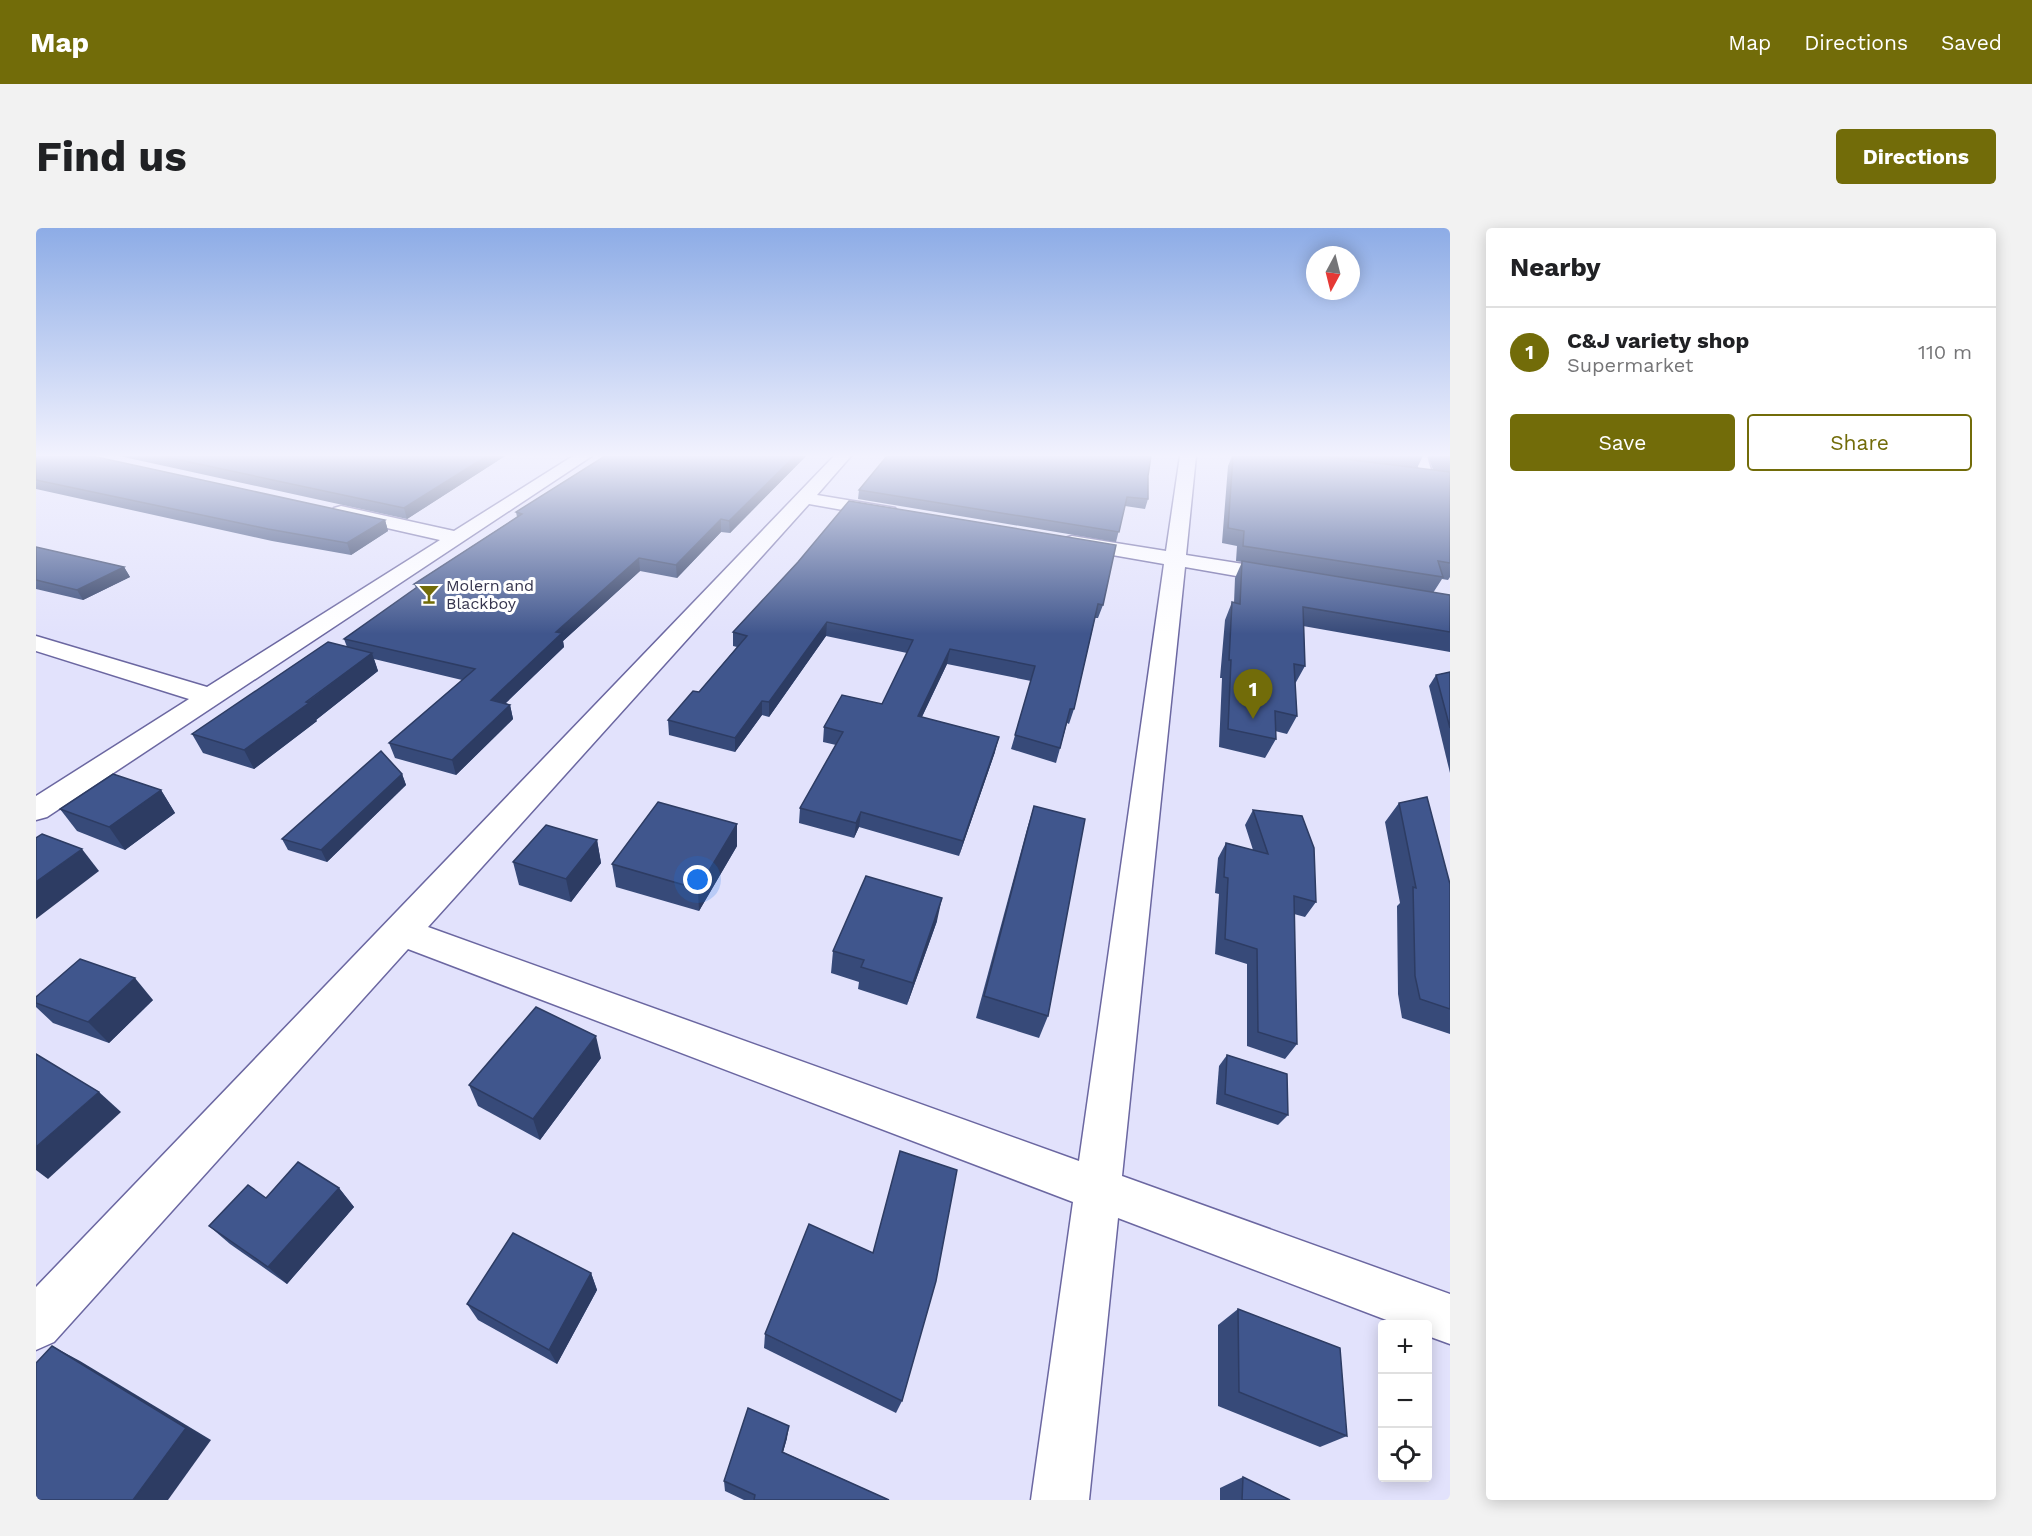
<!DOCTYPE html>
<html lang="en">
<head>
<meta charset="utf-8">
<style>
	body { margin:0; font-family:"Work Sans",sans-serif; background:#f2f2f2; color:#202124 }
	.controls { position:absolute; right:18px; bottom:18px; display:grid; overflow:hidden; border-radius:6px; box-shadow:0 3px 15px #0003 }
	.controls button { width:54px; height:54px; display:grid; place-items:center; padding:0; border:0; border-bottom:2px solid #e0e0e0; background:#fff; color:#202124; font:30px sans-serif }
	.compass { position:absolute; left:1270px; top:18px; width:54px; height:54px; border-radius:50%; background:#fff; box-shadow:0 3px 15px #0003; rotate:187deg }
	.you { position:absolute; left:662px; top:652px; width:21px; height:21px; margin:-15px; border:4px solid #fff; border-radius:50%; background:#1a73e8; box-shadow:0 0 0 9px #1a73e833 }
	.badge { display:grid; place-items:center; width:39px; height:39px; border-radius:50%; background:#726c09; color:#fff; font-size:20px; font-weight:700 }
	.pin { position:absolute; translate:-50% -50px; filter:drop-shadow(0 2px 3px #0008) }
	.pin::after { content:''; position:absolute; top:32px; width:21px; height:18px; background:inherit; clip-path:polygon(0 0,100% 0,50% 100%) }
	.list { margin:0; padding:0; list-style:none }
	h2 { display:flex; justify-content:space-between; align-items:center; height:78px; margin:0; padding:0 24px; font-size:26px }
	h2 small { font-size:20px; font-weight:400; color:#757577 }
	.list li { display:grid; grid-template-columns:39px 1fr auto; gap:18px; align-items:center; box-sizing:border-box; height:90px; padding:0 24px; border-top:2px solid #e0e0e0 }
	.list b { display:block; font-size:22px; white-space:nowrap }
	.list p { margin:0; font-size:20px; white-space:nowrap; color:#757577 }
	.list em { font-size:20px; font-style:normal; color:#757577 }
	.actions { display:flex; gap:12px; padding:18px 24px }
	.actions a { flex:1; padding:14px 0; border:2px solid #726c09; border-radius:6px; text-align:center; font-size:21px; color:#726c09 }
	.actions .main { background:#726c09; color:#fff }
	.icon { flex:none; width:33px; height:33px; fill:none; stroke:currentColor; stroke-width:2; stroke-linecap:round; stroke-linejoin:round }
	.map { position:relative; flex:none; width:1414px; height:1272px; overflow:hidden; border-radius:6px }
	header { display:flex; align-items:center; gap:36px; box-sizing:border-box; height:84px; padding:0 30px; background:#726c09; color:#fff }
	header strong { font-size:28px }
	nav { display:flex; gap:33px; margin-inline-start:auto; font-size:21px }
	.intro { display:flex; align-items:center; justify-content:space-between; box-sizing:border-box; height:144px; padding:0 36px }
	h1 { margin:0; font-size:42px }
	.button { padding:15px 27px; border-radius:6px; background:#726c09; color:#fff; font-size:21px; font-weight:700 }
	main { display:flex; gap:36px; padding:0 36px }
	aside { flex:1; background:#fff; border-radius:6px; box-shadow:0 3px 15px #0003 }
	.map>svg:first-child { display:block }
</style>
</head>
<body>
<header>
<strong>Map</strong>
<nav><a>Map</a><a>Directions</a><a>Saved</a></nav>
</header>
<div class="intro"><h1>Find us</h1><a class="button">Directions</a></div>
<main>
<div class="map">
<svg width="1414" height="1272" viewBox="0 0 1414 1272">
	<rect width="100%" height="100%" fill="#e2e2fc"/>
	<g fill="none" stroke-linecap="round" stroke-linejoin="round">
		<g stroke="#6b67a1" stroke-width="3">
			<path id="lane" d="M1379,228H1391L1397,249L1396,252H1386Z"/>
		</g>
		<g stroke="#6b67a1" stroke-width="3">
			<g id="street">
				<path d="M537,228H556L11,589L0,592V568L153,471L0,423V408L171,459L404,312L298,288L295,284L298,280L305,278L418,303Z"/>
				<path d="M798,228H815L781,267L859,280L862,284L859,288L852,290L773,276L392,699L1043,933L1128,336L1036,320L1029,318L1026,314L1029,310L1036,308L1130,323L1144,228H1160L1150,327L1246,342L1254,344L1257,349L1254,354L1246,356L1149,339L1086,948L1414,1066V1116L1392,1108V1096H1361L1082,990L1053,1272H995L1037,974L372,721L18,1114L0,1122V1059Z"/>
			</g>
		</g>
		<use href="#lane" fill="#fff" fill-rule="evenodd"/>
		<use href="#street" fill="#fff" fill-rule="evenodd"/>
	</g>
	<g fill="#374a79">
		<path d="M0,228L349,292L352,303L315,327L236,313L0,261Z"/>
		<path d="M83,228H469L371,291Z"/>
		<path d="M566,228H770L694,305L685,304L641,350L604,343L527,413L528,419L470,475L474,477L477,491L420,547L359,530L353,515L426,452L338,431L342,443L280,492L281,493L218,541L167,525L156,506L311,419L308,411L380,360L378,356L481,289L480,284L567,229Z"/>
		<path d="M1196,228H1387L1381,240L1397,242L1392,228H1414V349L1412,352L1406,351L1397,365L1414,367V424L1267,398L1269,438L1259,456L1261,488L1251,506L1239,503L1240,511L1229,530L1183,519L1186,450H1184L1189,392L1196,374L1198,375L1199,350L1206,334L1200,333L1201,318L1186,315L1192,238Z"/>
		<path d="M1112,248V271L1109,281L1089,278L1080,314L822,271L823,262Z"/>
		<path d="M0,319L88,339L94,349L47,372L0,361Z"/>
		<path d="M762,334L1067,377L1062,390H1059L1038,481L1033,496L1031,495L1020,535L975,521L995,453L911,436L886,489L959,524L923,628L823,599L818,610L763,595L764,580L800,517L787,514L788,499L846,476L871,425L790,408L733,489L726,487L699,524L633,507L632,492L663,464L701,419L697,418V404Z"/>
		<path d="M1414,444V545L1393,458L1400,447Z"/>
		<path d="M366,546L370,557L291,634L252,622L246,611Z"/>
		<path d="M125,562L139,585L89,622L41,603L24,581Z"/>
		<path d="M1363,575L1414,656V806L1366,790L1362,766L1361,678L1364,675L1349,594Z"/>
		<path d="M998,578L1012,788L1003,810L940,790L991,601Z"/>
		<path d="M1217,582L1280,674L1269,689L1258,686L1261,816L1249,831L1211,818V736L1179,726L1183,666L1179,665L1182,630L1190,615L1217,622L1209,597Z"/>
		<path d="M561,612L565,635L535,674L483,657L477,634Z"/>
		<path d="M701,618L663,683L580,659L576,636Z"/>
		<path d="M901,693L871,777L822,761L823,754L795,745L797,723Z"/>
		<path d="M0,769L117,772L73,815L17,795L0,779Z"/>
		<path d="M1191,827L1252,887L1242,897L1180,876L1183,838Z"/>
		<path d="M565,830L504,912L442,878L433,857Z"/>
		<path d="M303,960L318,979L251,1056L194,1016L173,998L230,970Z"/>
		<path d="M555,1045L561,1062L521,1136L442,1092L431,1076Z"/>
		<path d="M1202,1081L1311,1208L1284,1219L1182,1178V1097Z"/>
		<path d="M729,1106L866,1173L860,1185L728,1120Z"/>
		<path d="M751,1210L747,1224L853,1272H708L689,1263L688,1253Z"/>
		<path d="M1207,1249L1254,1272H1184V1260Z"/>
	</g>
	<g fill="#2d3c63">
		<path d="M451,228H469L371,291L368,280Z"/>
		<path d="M759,228H770L694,305L693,293Z"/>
		<path d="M685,291V304L641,350L640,337Z"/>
		<path d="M349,292L352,303L315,327L311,315Z"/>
		<path d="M603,330L604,343L527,413L528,419L458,486L455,472L520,404Z"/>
		<path d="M88,339L94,349L47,372L41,362Z"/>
		<path d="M791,394L790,408L733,489V474Z"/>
		<path d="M914,421L911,436L879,503L882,488Z"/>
		<path d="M336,425L342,443L280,492L281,493L218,541L208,522Z"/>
		<path d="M726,473V487L699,524V510Z"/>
		<path d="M474,477L477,491L420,547L416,532Z"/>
		<path d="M963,509L959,524L923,628L927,613Z"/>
		<path d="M366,546L370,557L291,634L285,622Z"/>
		<path d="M125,562L139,585L89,622L73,599Z"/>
		<path d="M825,584L823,599L818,610L820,595Z"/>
		<path d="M701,596V618L663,683L662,661Z"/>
		<path d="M561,612L565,635L535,674L530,651Z"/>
		<path d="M46,621L63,643L0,691V654Z"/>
		<path d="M906,670L901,693L871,777L877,755Z"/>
		<path d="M99,750L117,772L73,815L52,794Z"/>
		<path d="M560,808L565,830L504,912L497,891Z"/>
		<path d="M63,864L85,884L12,951L0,942V919Z"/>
		<path d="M303,960L318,979L251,1056L232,1039Z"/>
		<path d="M555,1045L561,1062L521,1136L513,1122Z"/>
		<path d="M16,1118L44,1133L175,1212L132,1272H97Z"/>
		<path d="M753,1198L751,1210L744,1235L746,1224Z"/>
	</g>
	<g fill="#40568d" stroke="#2d3c63" stroke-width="1.5">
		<path d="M0,228H56L349,292L311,315L232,301L0,252Z"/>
		<path d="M125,228H451L368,280Z"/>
		<path d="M569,228H759L693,293L685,291L640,337L603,330L520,404L526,405L455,472L474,477L416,532L353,515L439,441L308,411L384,357L378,356L486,286L480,284Z"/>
		<path d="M851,228H1115L1112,248V271L1091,269L1083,304L823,262Z"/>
		<path d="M1197,228H1284L1414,244V335L1402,333L1407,349L1207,318L1208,303L1192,300Z"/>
		<path d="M1405,228H1414V230L1405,229Z"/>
		<path d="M813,273L1080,317L1067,377L1062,376L1038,481H1034L1024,520L979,507L999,438L914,421L882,488L963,509L927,613L825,584L820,595L764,580L807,504L788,499L806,467L846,476L877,412L791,394L733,474L726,473L699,510L632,492L657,463L663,464L711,408L697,404L762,334Z"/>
		<path d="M0,319L88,339L41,362L0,352Z"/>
		<path d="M1206,333L1414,367V404L1267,379L1269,438L1258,436L1261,488L1239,483L1240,511L1192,501L1195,432H1193L1196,374L1204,376Z"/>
		<path d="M292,414L336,425L270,474L273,475L208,522L156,506Z"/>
		<path d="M1414,444V500L1400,447Z"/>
		<path d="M345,523L366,546L285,622L246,611Z"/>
		<path d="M77,546L125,562L73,599L24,581Z"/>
		<path d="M1391,569L1414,656V781L1384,771L1379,748L1377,659L1380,660L1363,575Z"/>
		<path d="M622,574L701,596L662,661L576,636Z"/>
		<path d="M998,578L1049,591L1012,788L948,768Z"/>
		<path d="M1217,582L1266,588L1278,620L1280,674L1258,668L1261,816L1222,804L1221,721L1189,711L1192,650L1188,649L1190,615L1232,626Z"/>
		<path d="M510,597L561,612L530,651L477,634Z"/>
		<path d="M6,606L46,621L0,654V610Z"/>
		<path d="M830,648L906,670L877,755L825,739L828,732L797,723Z"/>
		<path d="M44,731L99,750L52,794L0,775V769Z"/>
		<path d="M500,779L560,808L497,891L433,857Z"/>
		<path d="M0,826L63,864L0,919Z"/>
		<path d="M1191,827L1251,846L1252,887L1189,866Z"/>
		<path d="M864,923L921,942L900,1053L866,1173L729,1106L773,996L837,1025Z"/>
		<path d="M262,934L303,960L232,1039L173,998L212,957L230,970Z"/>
		<path d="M477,1005L555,1045L513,1122L431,1076Z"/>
		<path d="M1202,1081L1304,1120L1311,1208L1203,1164Z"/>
		<path d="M16,1118L150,1200L97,1272H2L0,1271V1135Z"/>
		<path d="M712,1180L753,1198L746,1224L853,1272H718L719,1267L688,1253Z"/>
		<path d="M1207,1249L1254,1272H1206Z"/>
	</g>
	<linearGradient id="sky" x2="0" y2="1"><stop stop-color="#8dace6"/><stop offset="0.56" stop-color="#f2f2fe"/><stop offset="1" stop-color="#f2f2fe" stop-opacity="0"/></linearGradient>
	<rect width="1414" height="406" fill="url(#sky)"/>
	<defs>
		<g id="bar-bare" transform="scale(1.62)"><path d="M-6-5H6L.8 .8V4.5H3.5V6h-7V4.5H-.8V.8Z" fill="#726c09" stroke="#fff" stroke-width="2.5" paint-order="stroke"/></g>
	</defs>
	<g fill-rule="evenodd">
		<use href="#bar-bare" x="393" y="366"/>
	</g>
	<g text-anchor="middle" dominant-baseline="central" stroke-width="6" stroke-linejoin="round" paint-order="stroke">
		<g font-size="16" fill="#36354e" stroke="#fff" text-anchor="start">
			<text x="410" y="357">Molern and<tspan x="410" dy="18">Blackboy</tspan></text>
		</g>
	</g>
</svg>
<div class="controls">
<button>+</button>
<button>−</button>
<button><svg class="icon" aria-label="locate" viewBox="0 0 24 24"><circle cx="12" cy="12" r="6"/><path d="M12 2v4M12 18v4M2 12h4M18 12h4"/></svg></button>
</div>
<svg class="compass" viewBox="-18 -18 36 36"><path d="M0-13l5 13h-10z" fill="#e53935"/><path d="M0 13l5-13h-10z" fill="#757577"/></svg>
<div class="you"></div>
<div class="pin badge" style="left:1217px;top:491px">1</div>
</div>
<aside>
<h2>Nearby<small></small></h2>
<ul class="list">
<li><span class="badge">1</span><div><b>C&amp;J variety shop</b><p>Supermarket</p></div><em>110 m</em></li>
</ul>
<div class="actions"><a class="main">Save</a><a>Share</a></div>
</aside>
</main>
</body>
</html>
